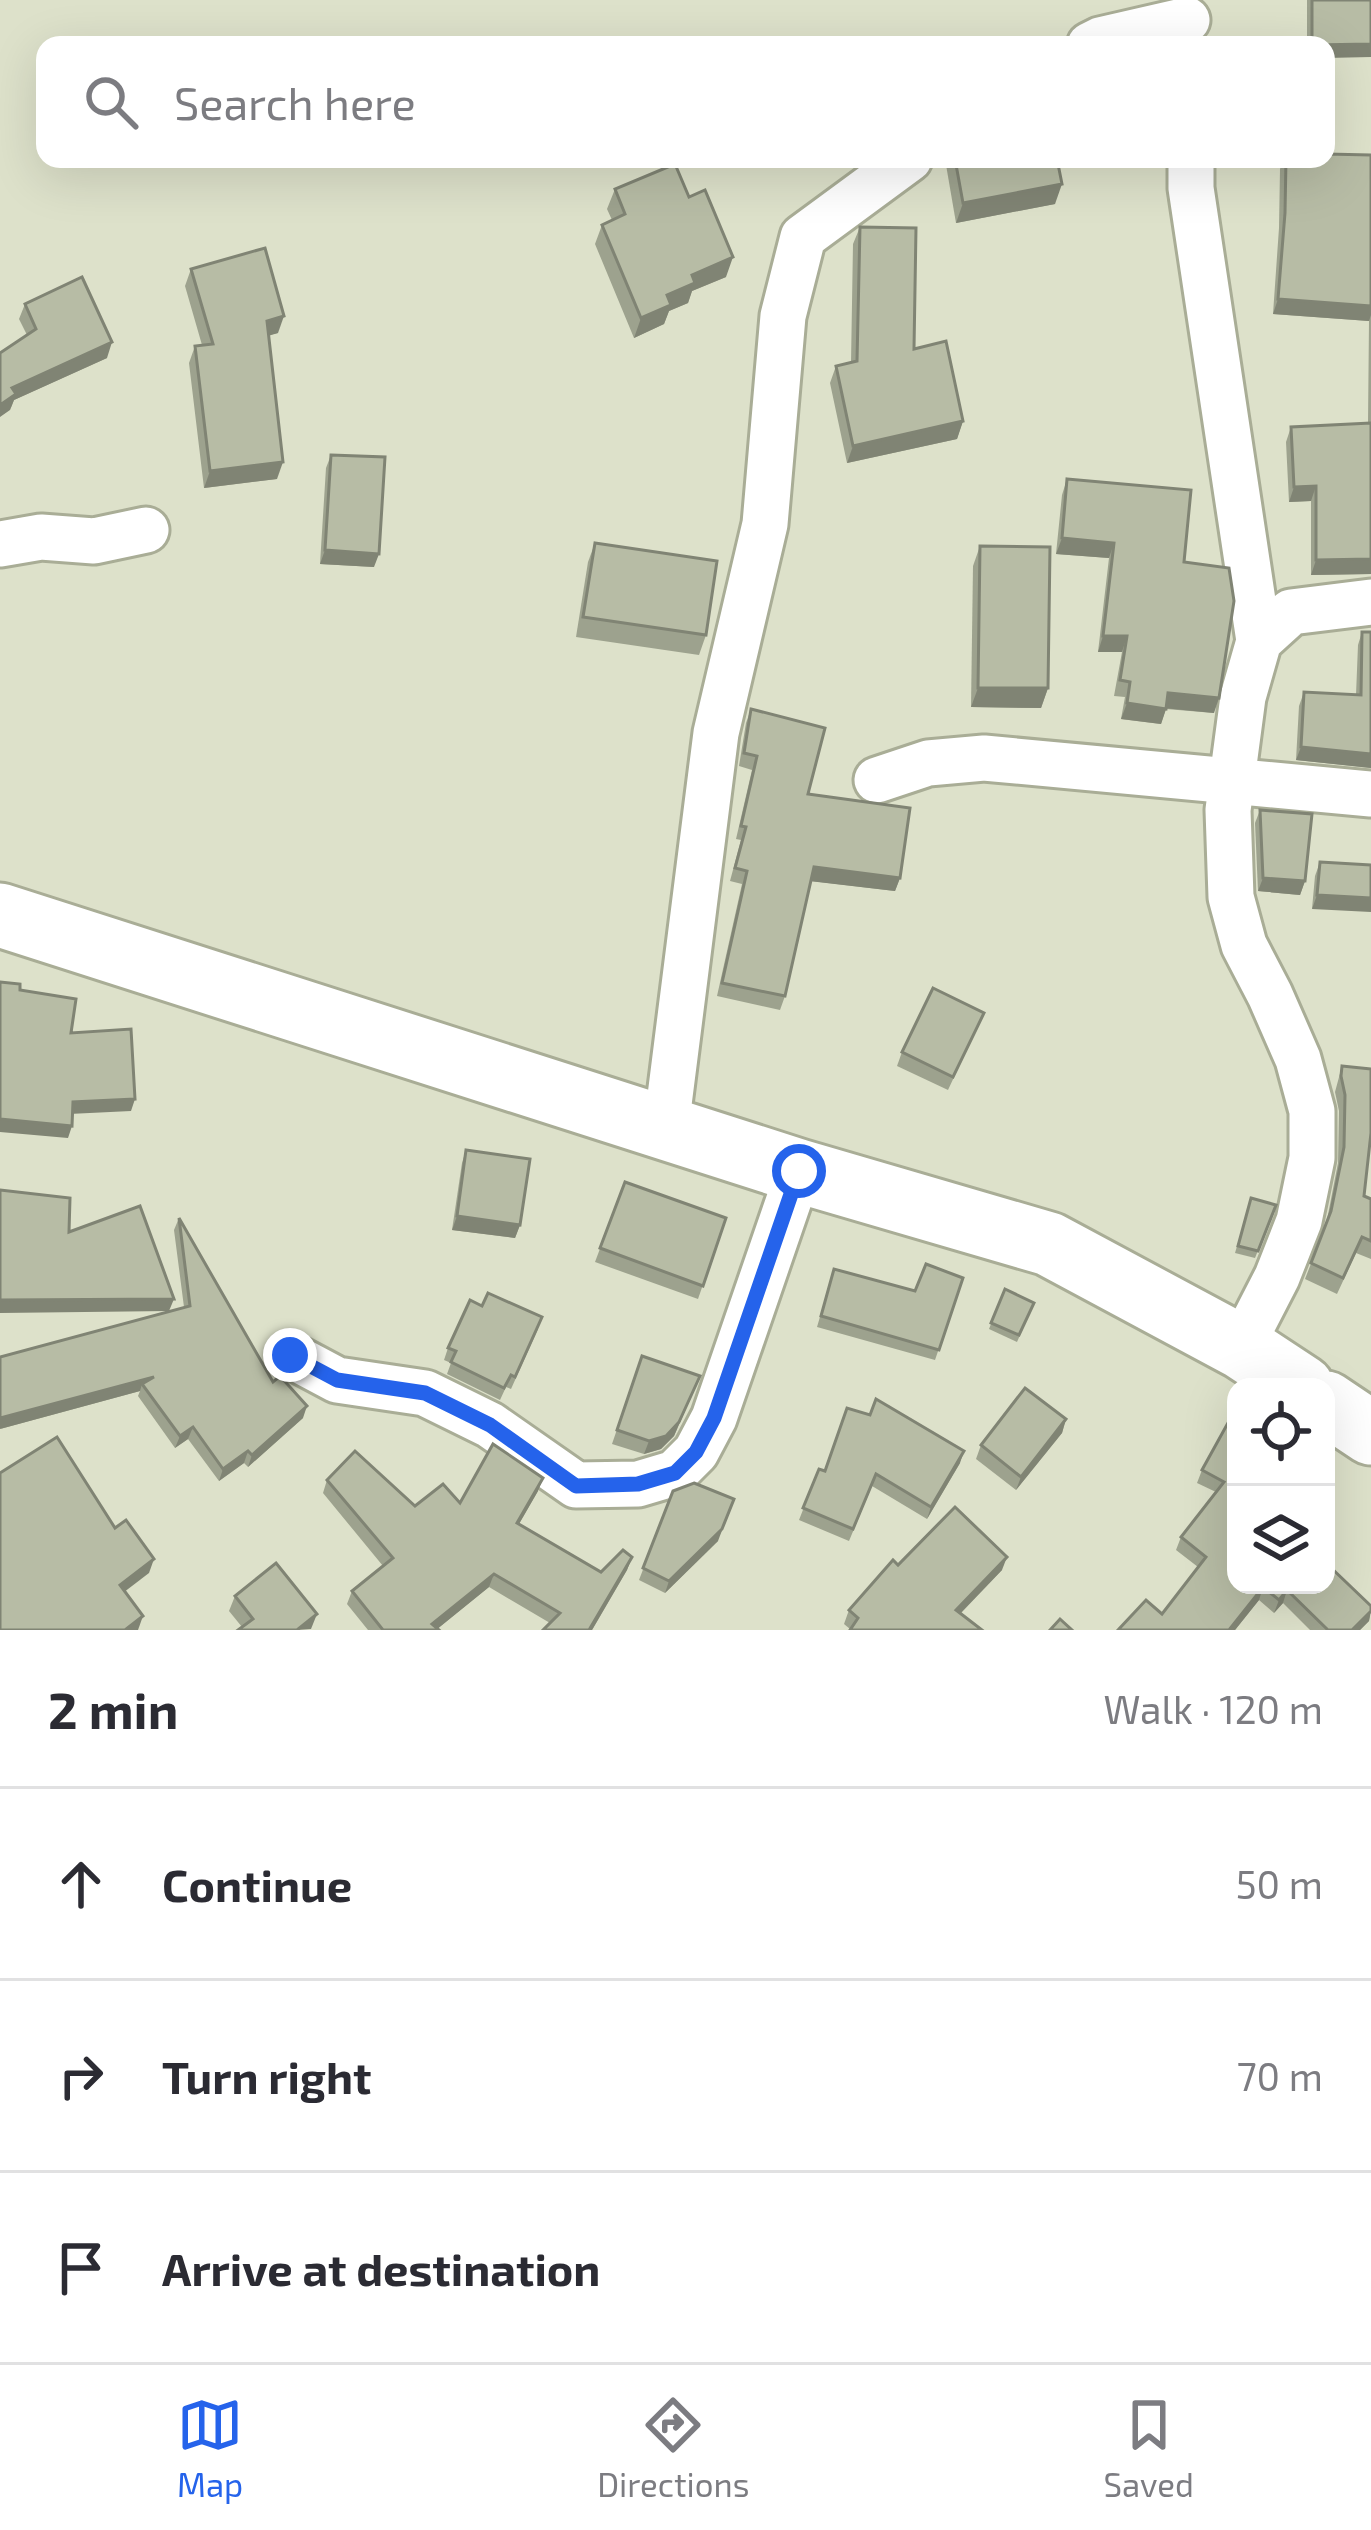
<!DOCTYPE html>
<html lang="en">
<head>
<meta charset="utf-8">
<style>
	body { margin:0; font-family:"Exo 2",sans-serif; background:#f7f7f7; color:#2b2b33 }
	.controls { position:absolute; right:36px; bottom:36px; display:grid; overflow:hidden; border-radius:24px; box-shadow:0 12px 48px #0002 }
	.controls button { width:108px; height:108px; display:grid; place-items:center; padding:0; border:0; border-bottom:3px solid #e1e1e2; background:#fff; color:#2b2b33; font:60px sans-serif }
	.stop { position:absolute; width:36px; height:36px; margin:-27px; border:9px solid #2563eb; border-radius:50%; background:#fff }
	.stop.end { background:#2563eb; border-color:#fff; box-shadow:0 3px 12px #0008 }
	.list { margin:0; padding:0; list-style:none }
	h2 { display:flex; justify-content:space-between; align-items:center; height:156px; margin:0; padding:0 48px; font-size:51px }
	h2 small { font-size:39px; font-weight:400; color:#7c7c81 }
	.list li { display:grid; grid-template-columns:78px 1fr auto; gap:36px; align-items:center; box-sizing:border-box; height:192px; padding:0 48px; border-top:3px solid #e1e1e2 }
	.list b { display:block; font-size:45px; white-space:nowrap }
	.list em { font-size:39px; font-style:normal; color:#7c7c81 }
	.icon { flex:none; width:66px; height:66px; fill:none; stroke:currentColor; stroke-width:2; stroke-linecap:round; stroke-linejoin:round }
	.map { position:relative; flex:none; width:1371px; height:1630px; overflow:hidden }
	.search { position:absolute; background:#fff; box-shadow:0 12px 48px #0002; left:36px; right:36px; top:36px; height:132px; display:flex; align-items:center; gap:30px; box-sizing:border-box; padding:0 42px; border-radius:24px; color:#7c7c81; font-size:45px }
	.sheet { height:732px; background:#fff }
	nav { display:flex; justify-content:space-around; align-items:center; box-sizing:border-box; height:168px; border-top:3px solid #e1e1e2; background:#fff; font-size:33px; color:#7c7c81 }
	nav a { display:grid; justify-items:center; gap:6px }
	nav .on { color:#2563eb }
	.map>svg:first-child { display:block }
</style>
</head>
<body>
<div class="map">
<svg width="1371" height="1630" viewBox="0 0 1371 1630">
	<rect width="100%" height="100%" fill="#dde1ca"/>
	<g fill="none" stroke-linecap="round" stroke-linejoin="round">
		<g stroke="#a9ad96" stroke-width="51">
			<g id="minor">
				<path d="M1090,45L1100,40L1187,20"/>
				<path d="M1191,159V188L1259,641"/>
				<path d="M0,544L41,537L94,541L146,530"/>
				<path d="M877,780L928,763L984,758L1371,794"/>
				<path d="M666,1128L716,733L765,524L783,316L803,237L909,159"/>
				<path d="M1241,1347L1277,1277L1299,1221L1312,1158V1111L1298,1059L1270,995L1244,945L1231,897L1228,810L1243,697L1259,641L1291,612L1371,602"/>
				<path d="M290,1355L337,1380L425,1393L490,1425L576,1485L638,1484L675,1473L696,1452L714,1418L799,1171"/>
			</g>
		</g>
		<g stroke="#a9ad96" stroke-width="69">
			<g id="secondary">
				<path d="M0,915L799,1171L1049,1244L1241,1347L1302,1387"/>
				<path d="M1326,1403L1371,1433"/>
			</g>
		</g>
		<use href="#minor" stroke="#fff" stroke-width="45"/>
		<use href="#secondary" stroke="#fff" stroke-width="63"/>
	</g>
	<g fill="#9da28e">
		<path d="M1307,0H1371L1326,45H1307Z"/>
		<path d="M1371,155V574L1311,575V501L1289,502L1286,442L1291,427L1368,423L1369,321L1273,314L1279,228L1280,169L1284,159H1326Z"/>
		<path d="M945,159H1057L1055,204L956,223Z"/>
		<path d="M615,189L689,197L726,277L692,291L688,303L669,311L664,324L634,338L595,244L602,225L612,220L607,209Z"/>
		<path d="M860,227L914,349L963,421L957,439L847,463L830,383L836,366L851,363L853,244Z"/>
		<path d="M191,269L278,333L269,335L277,479L204,488L189,363L195,346L202,345L185,286Z"/>
		<path d="M25,304L107,358L14,400L10,410L27,335L19,319Z"/>
		<path d="M331,455L374,567L320,564L326,468Z"/>
		<path d="M1067,479L1184,562L1214,713L1166,709L1161,724L1121,719L1125,697L1114,696L1122,652H1098L1109,558L1056,554L1062,495Z"/>
		<path d="M595,543L706,635L699,655L576,637L588,562Z"/>
		<path d="M980,546L1048,688L1041,708L971,707L973,566Z"/>
		<path d="M1362,632L1371,768L1296,760L1299,706L1304,692L1356,695L1358,645Z"/>
		<path d="M751,709L808,794L900,878L895,891L811,881L785,996L780,1010L717,996L742,884L730,881L741,840L736,839L752,770L739,766L746,723Z"/>
		<path d="M1260,810L1305,881L1300,895L1258,891L1255,823Z"/>
		<path d="M1320,862L1371,865L1312,909L1315,876Z"/>
		<path d="M984,1013L948,1090L897,1066L902,1052Z"/>
		<path d="M1342,1066L1364,1196L1371,1199V1259L1356,1253L1337,1294L1305,1279L1326,1225L1338,1163L1339,1111L1335,1092Z"/>
		<path d="M466,1150L520,1225L515,1238L452,1230L462,1163Z"/>
		<path d="M625,1182L726,1218L698,1299L595,1262Z"/>
		<path d="M1251,1198L1276,1205L1255,1258L1235,1253Z"/>
		<path d="M179,1218L273,1382L303,1418L248,1467L244,1463L219,1481L188,1439L175,1448L138,1396L140,1391L0,1429L184,1307L174,1230Z"/>
		<path d="M834,1269L915,1291L963,1278L935,1360L817,1327Z"/>
		<path d="M1005,1289L1034,1303L1017,1342L989,1329Z"/>
		<path d="M538,1329L511,1389L506,1387L500,1400L447,1374L451,1363L444,1360L448,1348Z"/>
		<path d="M642,1356L700,1376L674,1436L661,1449L644,1454L612,1444Z"/>
		<path d="M1066,1419L1062,1433L1016,1490L976,1459L981,1445Z"/>
		<path d="M1229,1421L1236,1585H1326L1371,1606L1369,1621L1360,1630H1310L1283,1603L1274,1613L1259,1600L1235,1630H1118L1162,1614L1198,1567L1176,1550L1181,1537L1216,1492L1197,1483L1202,1470Z"/>
		<path d="M960,1463L927,1519L872,1486L849,1541L799,1520L819,1469L825,1471Z"/>
		<path d="M327,1480L415,1506L460,1503L538,1491L519,1524L601,1572L632,1557L627,1570L592,1630H543L550,1623L489,1587L437,1629L439,1630H368L347,1604L352,1591L383,1566L323,1493Z"/>
		<path d="M673,1491L718,1541L665,1593L639,1580Z"/>
		<path d="M898,1565L1002,1570L961,1613L850,1629L844,1624L849,1610Z"/>
		<path d="M235,1596L317,1614L242,1627L229,1611Z"/>
	</g>
	<g fill="#808474">
		<path d="M1371,44V57L1326,58V45Z"/>
		<path d="M1062,184L1055,204L956,223L963,203Z"/>
		<path d="M733,257L726,277L692,291L688,303L669,311L664,324L634,338L641,318L692,275Z"/>
		<path d="M1278,299L1371,306V315L1369,321L1273,314Z"/>
		<path d="M284,316L278,333L261,338L267,321Z"/>
		<path d="M112,342L107,358L14,400L10,410L0,417V405L12,388Z"/>
		<path d="M963,421L957,439L847,463L853,446Z"/>
		<path d="M283,462L277,479L204,488L210,471Z"/>
		<path d="M1316,486L1311,501L1289,502L1294,487Z"/>
		<path d="M1062,538L1114,543L1109,558L1056,554Z"/>
		<path d="M325,550L379,554L374,567L320,564Z"/>
		<path d="M1371,559V574L1311,575L1316,560Z"/>
		<path d="M1103,636H1127L1122,652H1098Z"/>
		<path d="M978,688H1048L1041,708L971,707Z"/>
		<path d="M1168,693L1219,698L1214,713L1163,708Z"/>
		<path d="M1127,703L1166,709L1161,724L1121,719Z"/>
		<path d="M1301,747L1371,754V768L1296,760Z"/>
		<path d="M814,867L900,878L895,891L809,881Z"/>
		<path d="M1263,878L1305,881L1300,895L1258,891Z"/>
		<path d="M1317,895L1371,898V912L1312,909Z"/>
		<path d="M135,1099L131,1111L69,1114L73,1102Z"/>
		<path d="M0,1119L72,1126L68,1138L0,1132Z"/>
		<path d="M457,1216L520,1225L515,1238L452,1230Z"/>
		<path d="M174,1299L169,1311L0,1313V1300Z"/>
		<path d="M700,1376L674,1436L661,1449L644,1454L649,1441Z"/>
		<path d="M154,1377L142,1384L140,1391L0,1429V1418Z"/>
		<path d="M307,1406L303,1418L248,1467L252,1455Z"/>
		<path d="M1066,1419L1062,1433L1016,1490L1021,1477Z"/>
		<path d="M193,1427L188,1439L175,1448L180,1436Z"/>
		<path d="M248,1451L244,1463L219,1481L223,1469Z"/>
		<path d="M964,1451L960,1463L927,1519L931,1507Z"/>
		<path d="M543,1478L538,1491L512,1536L517,1523Z"/>
		<path d="M734,1499L718,1541L665,1593L669,1581Z"/>
		<path d="M632,1557L627,1570L592,1630H589Z"/>
		<path d="M1007,1557L1002,1570L951,1623L956,1610Z"/>
		<path d="M154,1559L149,1573L115,1599L120,1585Z"/>
		<path d="M494,1574L489,1587L436,1630L432,1624Z"/>
		<path d="M1263,1587L1259,1600L1235,1630H1229Z"/>
		<path d="M1287,1590L1283,1603L1274,1613L1279,1600Z"/>
		<path d="M1371,1611L1369,1621L1360,1630H1352Z"/>
		<path d="M317,1614L311,1629L297,1630Z"/>
		<path d="M143,1616L138,1630H125Z"/>
	</g>
	<g fill="#b7bca5" stroke="#808474" stroke-width="3">
		<path d="M1312,0H1371V44L1312,45Z"/>
		<path d="M1326,154L1371,155V306L1278,299L1285,213L1286,159H1326Z"/>
		<path d="M955,159H1057L1062,184L963,203Z"/>
		<path d="M675,164L689,197L705,190L733,257L692,275L695,283L667,295L671,305L641,318L602,225L625,214L615,189Z"/>
		<path d="M860,227L916,228L914,349L946,341L963,421L853,446L836,366L857,361Z"/>
		<path d="M265,248L284,316L267,321L283,462L210,471L195,346L213,344L191,269Z"/>
		<path d="M82,277L112,342L12,388L16,394L0,405V353L36,329L25,304Z"/>
		<path d="M1371,423V559L1316,560V486L1294,487L1291,427Z"/>
		<path d="M331,455L385,457L379,554L325,550Z"/>
		<path d="M1067,479L1191,490L1184,562L1229,568L1234,601L1219,698L1168,693L1166,709L1127,703L1130,682L1120,680L1127,636H1103L1114,543L1062,538Z"/>
		<path d="M595,543L717,561L706,635L583,617Z"/>
		<path d="M980,546L1050,547L1048,688H978Z"/>
		<path d="M1362,632H1371V754L1301,747L1304,692L1361,695Z"/>
		<path d="M751,709L825,728L808,794L910,808L900,878L814,867L785,996L722,983L747,871L735,868L746,827L741,826L757,756L744,753Z"/>
		<path d="M1260,810L1312,814L1305,881L1263,878Z"/>
		<path d="M1320,862L1371,865V898L1317,895Z"/>
		<path d="M0,982L20,984V990L76,999L71,1033L131,1029L135,1099L73,1102L72,1126L0,1119Z"/>
		<path d="M933,988L984,1013L953,1077L902,1052Z"/>
		<path d="M1342,1066L1371,1069V1133L1364,1196L1371,1199V1241L1362,1237L1343,1278L1311,1263L1331,1211L1344,1147L1345,1095L1341,1076Z"/>
		<path d="M466,1150L530,1159L520,1225L457,1216Z"/>
		<path d="M625,1182L726,1218L703,1286L600,1248Z"/>
		<path d="M0,1190L70,1198L69,1232L140,1206L174,1299L0,1300Z"/>
		<path d="M1251,1198L1276,1205L1258,1251L1238,1246Z"/>
		<path d="M179,1218L273,1382L280,1376L307,1406L252,1455L248,1451L223,1469L193,1427L180,1436L142,1384L154,1377L0,1418V1357L190,1306Z"/>
		<path d="M926,1264L963,1278L939,1350L821,1316L834,1269L915,1291Z"/>
		<path d="M1005,1289L1034,1303L1019,1335L991,1323Z"/>
		<path d="M488,1293L542,1317L515,1377L511,1375L504,1388L451,1362L456,1351L448,1348L470,1300L482,1306Z"/>
		<path d="M642,1356L700,1376L679,1422L666,1436L649,1441L617,1430Z"/>
		<path d="M1025,1388L1066,1419L1021,1477L981,1445Z"/>
		<path d="M876,1399L964,1451L931,1507L876,1474L853,1529L803,1508L819,1469L825,1471L847,1408L870,1415Z"/>
		<path d="M1229,1421L1236,1425V1585H1326V1563L1371,1606V1611L1352,1630H1328L1287,1590L1279,1600L1263,1587L1229,1630H1118L1146,1600L1162,1614L1206,1557L1181,1537L1224,1482L1202,1470Z"/>
		<path d="M57,1437L115,1528L126,1520L154,1559L120,1585L143,1616L125,1630H0V1473Z"/>
		<path d="M493,1444L543,1478L517,1523L601,1572L623,1550L632,1557L589,1630H543L560,1613L494,1574L432,1624L439,1630H383L352,1591L393,1558L327,1480L355,1451L415,1506L443,1484L460,1503Z"/>
		<path d="M694,1483L734,1499L722,1529L669,1581L643,1568L673,1491Z"/>
		<path d="M955,1507L1007,1557L956,1610L982,1630H850L858,1618L849,1610L893,1560L898,1565Z"/>
		<path d="M276,1563L317,1614L297,1630H238L253,1619L235,1596Z"/>
		<path d="M1060,1619L1072,1630H1050Z"/>
	</g>
	<g fill="none" stroke-linecap="round" stroke-linejoin="round">
		<path stroke="#2563eb" stroke-width="15" d="M290,1355L337,1380L425,1393L490,1425L576,1486L638,1484L675,1473L696,1452L714,1418L799,1171"/>
	</g>
</svg>
<div class="controls">
<button><svg class="icon" aria-label="locate" viewBox="0 0 24 24"><circle cx="12" cy="12" r="6"/><path d="M12 2v4M12 18v4M2 12h4M18 12h4"/></svg></button>
<button><svg class="icon" aria-label="layers" viewBox="0 0 24 24"><path d="M12 4l9 5-9 5-9-5zM3 14l9 5 9-5"/></svg></button>
</div>
<div class="stop" style="left:799px;top:1171px"></div>
<div class="stop end" style="left:290px;top:1355px"></div>
<div class="search"><svg class="icon" aria-label="search" viewBox="0 0 24 24"><circle cx="10" cy="10" r="6"/><path d="M15 15l6 6"/></svg>Search here</div>
</div>
<section class="sheet">
<h2>2 min<small>Walk · 120 m</small></h2>
<ul class="list">
<li><svg class="icon" aria-label="ahead" viewBox="0 0 24 24"><path d="M12 20V5M6 11l6-6 6 6"/></svg><div><b>Continue</b></div><em>50 m</em></li>
<li><svg class="icon" aria-label="right" viewBox="0 0 24 24"><path d="M7 20v-9h11M14 6l5 5-5 5"/></svg><div><b>Turn right</b></div><em>70 m</em></li>
<li><svg class="icon" aria-label="arrive" viewBox="0 0 24 24"><path d="M6 21V4h12l-3 4 3 4H6"/></svg><div><b>Arrive at destination</b></div></li>
</ul>
</section>
<nav>
<a class="on"><svg class="icon" aria-label="map" viewBox="0 0 24 24"><path d="M3 6l6-2 6 2 6-2v14l-6 2-6-2-6 2zM9 4v14M15 6v14"/></svg>Map</a>
<a><svg class="icon" aria-label="directions" viewBox="0 0 24 24"><path d="M12 3l9 9-9 9-9-9zM9 14v-3h6M13 9l2 2-2 2"/></svg>Directions</a>
<a><svg class="icon" aria-label="saved" viewBox="0 0 24 24"><path d="M7 4h10v16l-5-4-5 4z"/></svg>Saved</a>
</nav>
</body>
</html>
